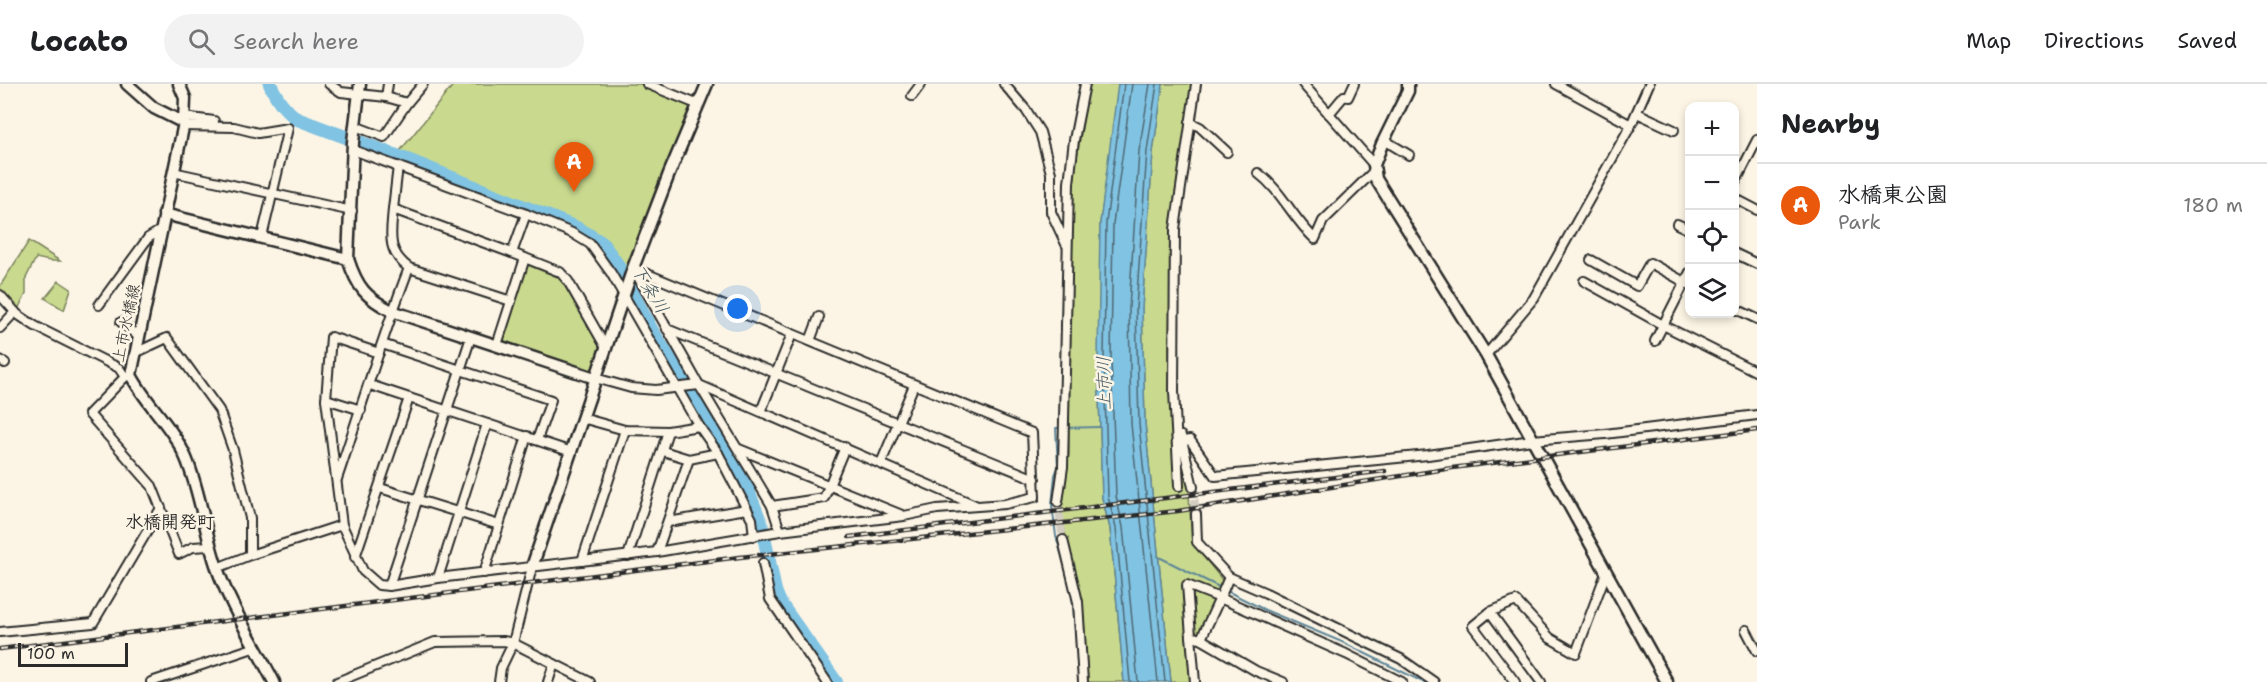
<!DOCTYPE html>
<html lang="en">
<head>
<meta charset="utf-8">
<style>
	body { margin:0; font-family:"Shantell Sans","Klee One",sans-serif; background:#f2f2f2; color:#202124 }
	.controls { position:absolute; right:18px; top:18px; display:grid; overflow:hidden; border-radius:12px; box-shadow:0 3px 9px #0003 }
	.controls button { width:54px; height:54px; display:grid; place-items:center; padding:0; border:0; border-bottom:2px solid #e0e0e0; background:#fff; color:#202124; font:30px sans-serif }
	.scale { position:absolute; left:18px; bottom:15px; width:110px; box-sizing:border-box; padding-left:6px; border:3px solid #2b2b2b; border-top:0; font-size:16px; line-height:21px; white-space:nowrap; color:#2b2b2b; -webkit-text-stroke:4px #fcf5e5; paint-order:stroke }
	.you { position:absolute; left:738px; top:225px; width:21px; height:21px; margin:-15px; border:4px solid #fff; border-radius:50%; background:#1a73e8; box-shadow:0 0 0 9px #1a73e833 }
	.badge { display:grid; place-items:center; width:39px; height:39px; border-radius:50%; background:#ea580c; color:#fff; font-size:20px; font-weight:700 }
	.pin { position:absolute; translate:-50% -50px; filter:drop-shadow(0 2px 3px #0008) }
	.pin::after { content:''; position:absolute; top:32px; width:21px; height:18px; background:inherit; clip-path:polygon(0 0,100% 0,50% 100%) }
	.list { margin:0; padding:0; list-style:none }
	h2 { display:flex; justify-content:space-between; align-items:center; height:78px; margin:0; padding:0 24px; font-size:26px }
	h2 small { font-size:20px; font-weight:400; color:#757577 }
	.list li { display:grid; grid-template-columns:39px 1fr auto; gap:18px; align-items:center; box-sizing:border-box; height:84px; padding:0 24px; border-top:2px solid #e0e0e0 }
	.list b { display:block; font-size:22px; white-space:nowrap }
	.list p { margin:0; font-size:20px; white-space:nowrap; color:#757577 }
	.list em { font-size:20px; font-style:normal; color:#757577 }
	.icon { flex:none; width:33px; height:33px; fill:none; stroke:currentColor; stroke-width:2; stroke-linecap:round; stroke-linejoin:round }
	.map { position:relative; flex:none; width:1757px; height:598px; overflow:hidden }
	header { display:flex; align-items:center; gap:36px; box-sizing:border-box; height:84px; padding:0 30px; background:#fff; border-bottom:2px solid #e0e0e0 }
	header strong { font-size:28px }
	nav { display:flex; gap:33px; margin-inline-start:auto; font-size:21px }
	.search { width:420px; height:54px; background:#f2f2f2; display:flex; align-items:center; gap:15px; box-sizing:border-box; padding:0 21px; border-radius:33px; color:#757577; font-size:22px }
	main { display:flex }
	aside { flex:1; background:#fff }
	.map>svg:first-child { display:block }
</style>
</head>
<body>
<header>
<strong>Locato</strong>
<div class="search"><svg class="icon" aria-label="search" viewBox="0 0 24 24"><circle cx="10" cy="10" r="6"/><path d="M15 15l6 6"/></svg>Search here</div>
<nav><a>Map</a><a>Directions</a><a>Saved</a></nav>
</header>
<main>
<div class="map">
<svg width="1757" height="598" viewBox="0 0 1757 598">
	<rect width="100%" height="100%" fill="#fcf5e5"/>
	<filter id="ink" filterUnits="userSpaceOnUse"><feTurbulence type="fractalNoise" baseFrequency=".0167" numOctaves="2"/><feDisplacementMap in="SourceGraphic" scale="12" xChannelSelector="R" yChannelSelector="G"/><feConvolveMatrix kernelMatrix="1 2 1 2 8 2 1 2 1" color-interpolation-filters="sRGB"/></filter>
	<g filter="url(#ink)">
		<g fill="#c9da8e" stroke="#7a825c" stroke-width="1.5">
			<path d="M454,0H647L699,21L627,184L617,180L602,159L579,145L396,72Z"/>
			<path d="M1089,0H1120L1100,139L1099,308L1102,414L1110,444L1124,598H1088L1083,521L1066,454L1060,420L1069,370L1067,248L1073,110L1077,73Z"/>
			<path d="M1163,0H1192L1177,106L1172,160L1169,263L1172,339L1188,395L1192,458L1223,497L1196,561V598H1171L1145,339L1142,224L1153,68Z"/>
			<path d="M29,157L60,177H50L36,174L26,194V210L18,225L0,206V202Z"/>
			<path d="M528,181L560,194L601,263L592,288L503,257Z"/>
			<path d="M59,197L71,205L64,226L45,214Z"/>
		</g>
		<path fill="#81c3e2" stroke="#5f8699" stroke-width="1.5" d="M1118,0H1163L1153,68L1142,224L1145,339L1171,598H1124L1110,444L1102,414L1098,275L1100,139Z"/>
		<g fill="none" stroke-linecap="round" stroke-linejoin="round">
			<g stroke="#4d6874" stroke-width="1.5">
				<path d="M1124,0L1106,139L1104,275L1108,413L1116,444L1130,598"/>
				<path d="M1132,0L1113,140L1111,275L1116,412L1123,443L1138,598"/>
				<path d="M1150,0L1139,67L1129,224L1131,340L1158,598"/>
				<path d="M1157,0L1147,67L1136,224L1139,340L1165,598"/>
			</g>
			<g stroke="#5f8699" stroke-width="2">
				<path d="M187,36L199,39"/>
				<path d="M287,41L297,35"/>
				<path d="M1157,472L1265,526L1342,558L1423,598"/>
				<path d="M1069,497L1056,452L1052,421L1055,391L1058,383L1056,344L1100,343"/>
				<path d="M1072,508L1079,598"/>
			</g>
			<path stroke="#81c3e2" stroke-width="14" d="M270,0C277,15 284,25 297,35L405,75L579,145L602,159L617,180L651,245L711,342L749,409L762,442L775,507L780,519L836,598"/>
			<g stroke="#d2cdc0" stroke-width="8" stroke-dasharray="8 4" stroke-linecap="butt">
				<path d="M1193,403L1196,430"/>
				<path d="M1058,418L1063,456"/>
			</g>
			<g stroke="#2b2b2b" stroke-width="12">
				<g id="street">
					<path d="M329,0L341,8L386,13L407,19L384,53L355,42"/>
					<path d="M647,0L699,21"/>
					<path d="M1004,0L1026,26L1040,48L1051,89V128L1066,160"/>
					<path d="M1303,0L1374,81"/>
					<path d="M1556,0L1631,41"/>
					<path d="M912,12L921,0"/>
					<path d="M386,13L388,0"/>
					<path d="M407,19L423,0"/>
					<path d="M1637,29L1674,46"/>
					<path d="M1329,30L1344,12L1348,13L1354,0"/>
					<path d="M184,33L214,37"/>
					<path d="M1190,38L1200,43L1227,68"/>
					<path d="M183,42L234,43L258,49L288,44L262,153"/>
					<path d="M1384,56L1409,71"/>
					<path d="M353,66L526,130L572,149L590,160L611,189L699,342L718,369L752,435L754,452"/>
					<path d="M398,82L393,125L512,169"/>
					<path d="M173,88L352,127"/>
					<path d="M1258,89C1282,107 1293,135 1315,155L1323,137L1375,86"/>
					<path d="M1734,101L1757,56"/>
					<path d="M1734,114L1757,126"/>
					<path d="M393,125C391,150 386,167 409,184L511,217"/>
					<path d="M1677,140L1690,146"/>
					<path d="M1734,169L1757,180"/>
					<path d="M525,174L560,188L568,197L605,262"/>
					<path d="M1591,176L1637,202L1650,179L1690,201"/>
					<path d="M633,184L699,301L772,422L780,447"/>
					<path d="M1584,197L1663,241L1757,288"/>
					<path d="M0,211L17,230L35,242L119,284L125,293"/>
					<path d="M99,221L148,154L161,146"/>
					<path d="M1734,224L1757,235"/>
					<path d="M121,238L139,253"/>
					<path d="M0,244L15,228"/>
					<path d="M667,245L1035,395"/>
					<path d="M810,257L819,233"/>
					<path d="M1655,257L1690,188"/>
					<path d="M382,260L551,316L537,356"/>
					<path d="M497,261L525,174L512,169L526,130"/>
					<path d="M135,269L167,254L219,326L233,366L250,434V471L217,484"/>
					<path d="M379,269L331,253L326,315L342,441L363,487L379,501L389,502L438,494L657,468L780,447L904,432L937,425L1005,420L1035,413L1032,349L633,184"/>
					<path d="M1486,271L1534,214L1631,41L1649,0"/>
					<path d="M0,276L5,279"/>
					<path d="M131,291L125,293L89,330L152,402L179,470L193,463L209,462"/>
					<path d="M595,294L631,304L656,306L699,301L975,421"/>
					<path d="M370,301L572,368"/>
					<path d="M326,315L361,326"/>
					<path d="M761,327L792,250"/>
					<path d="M582,334L625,346L668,347L699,342"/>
					<path d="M1181,352L1193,403"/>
					<path d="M1183,357L1190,356L1215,392L1428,371L1532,356L1605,350L1757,331"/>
					<path d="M739,365L902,431"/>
					<path d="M663,367L689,375L718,369"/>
					<path d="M881,379L914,301"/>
					<path d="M337,395C361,325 382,253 409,184"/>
					<path d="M1179,402L1174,307L1175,145L1196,0"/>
					<path d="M380,404L499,441"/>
					<path d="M1058,418L1063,383L1069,99L1074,56L1085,0"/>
					<path d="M772,422L824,414L845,363"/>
					<path d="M1196,430L1197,458L1229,493L1266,509L1370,560L1401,575L1434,598"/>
					<path d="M668,438L747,425"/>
					<path d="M1063,456L1078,518L1083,598"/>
					<path d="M657,468L689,375"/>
					<path d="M250,471L342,441"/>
					<path d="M628,472L668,347"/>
					<path d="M355,473L409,314"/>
					<path d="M582,477L625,346"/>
					<path d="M763,479L770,515L827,598"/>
					<path d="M484,489L527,352"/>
					<path d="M438,494L487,340"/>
					<path d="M389,502L471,253"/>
					<path d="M1490,528L1541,598"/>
					<path d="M1746,546L1757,567"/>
					<path d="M0,548L93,539L161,424"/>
					<path d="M1191,552L1187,501L1220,514L1229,493"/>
					<path d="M1201,555L1220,514L1346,570L1402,598"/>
					<path d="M151,598L256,563"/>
					<path d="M337,598L435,558L504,557L513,559L590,598"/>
					<path d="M499,598L501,584L513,559L532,483"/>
					<path d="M548,598L554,580"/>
					<path d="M1195,598L1191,552L1201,555L1256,587L1283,598"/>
					<path d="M1515,598L1473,542L1490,528L1516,517L1550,554L1576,569L1606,489"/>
				</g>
			</g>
			<g stroke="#2b2b2b" stroke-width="15">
				<g id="secondary">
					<path d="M127,0L154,24L184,39"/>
					<path d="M179,0L185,14L184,39L131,291C146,320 173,343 186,374C202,412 205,454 220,492C234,529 256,563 274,598"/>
					<path d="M360,0L353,58L348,175C357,203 366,214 392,227L595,294"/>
					<path d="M1408,0V7L1382,60L1374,81L1376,95L1486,271L1667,598"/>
					<path d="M164,130L348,175"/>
					<path d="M532,483L633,184L669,90L707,0"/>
				</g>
			</g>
			<use href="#street" stroke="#fcf5e5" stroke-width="8"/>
			<use href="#secondary" stroke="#fcf5e5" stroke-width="10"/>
			<g stroke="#2b2b2b" stroke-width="4.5">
				<g id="rail">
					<path d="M849,453L1385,387"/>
					<path d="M0,565L740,473L1178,427L1452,384L1757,346"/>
				</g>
			</g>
			<use href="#rail" stroke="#fcf5e5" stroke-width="2" stroke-dasharray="7" stroke-linecap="butt"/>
		</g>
	</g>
	<g text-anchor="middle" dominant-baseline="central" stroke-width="5" stroke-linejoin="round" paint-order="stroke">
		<g font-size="16" fill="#2b2b2b" stroke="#fcf5e5">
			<text transform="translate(126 239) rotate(-78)">上市水橋線</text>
		</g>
		<g font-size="18" font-style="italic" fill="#455962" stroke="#fcf5e5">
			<text transform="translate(650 205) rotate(59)">下条川</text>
			<text transform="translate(1104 299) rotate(-91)">上市川</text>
		</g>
		<g font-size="18" font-weight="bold" fill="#2b2b2b" stroke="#fcf5e5">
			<text x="170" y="438">水橋開発町</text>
		</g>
	</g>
</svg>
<div class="controls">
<button>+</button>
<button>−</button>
<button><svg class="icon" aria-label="locate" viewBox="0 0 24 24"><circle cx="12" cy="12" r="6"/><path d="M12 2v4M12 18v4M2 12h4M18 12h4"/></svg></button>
<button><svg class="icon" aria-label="layers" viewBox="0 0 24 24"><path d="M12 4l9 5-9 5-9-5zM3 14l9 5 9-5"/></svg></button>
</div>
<div class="scale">100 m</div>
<div class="you"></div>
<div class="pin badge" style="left:574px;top:108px">A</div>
</div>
<aside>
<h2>Nearby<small></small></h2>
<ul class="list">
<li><span class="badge">A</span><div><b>水橋東公園</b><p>Park</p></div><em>180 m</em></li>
</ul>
</aside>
</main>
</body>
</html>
